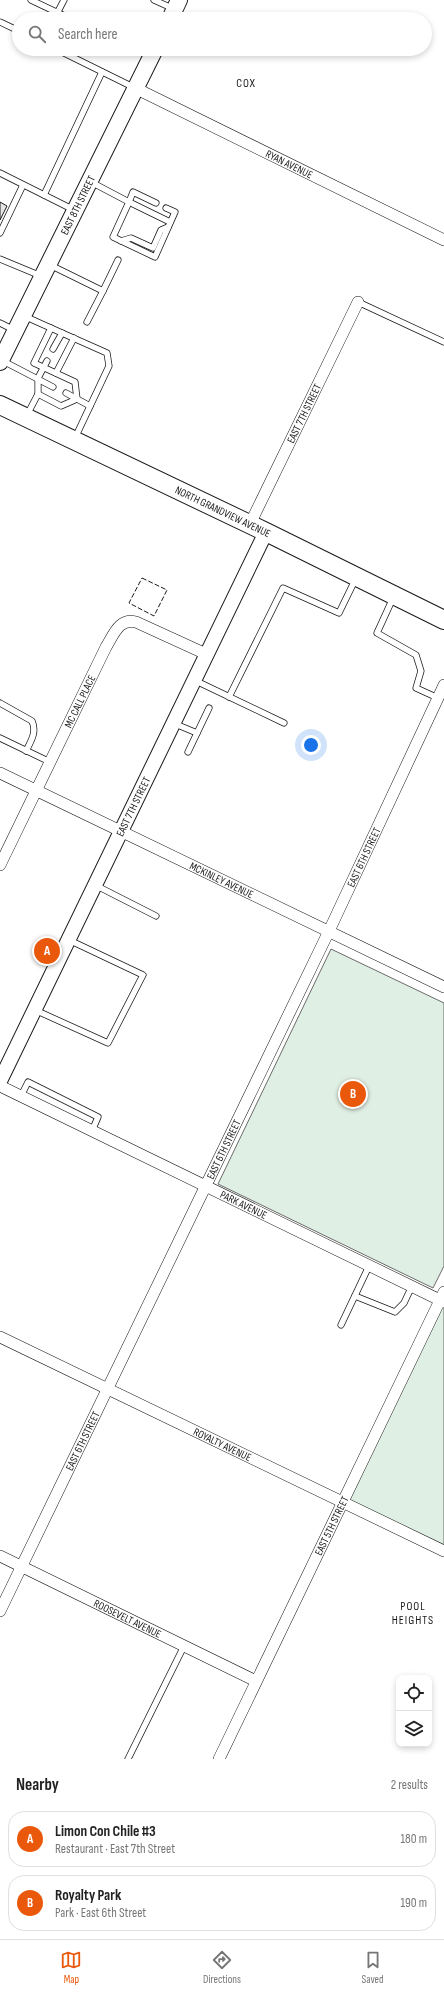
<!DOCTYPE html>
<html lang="en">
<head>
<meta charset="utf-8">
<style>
	body { margin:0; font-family:"Sofia Sans Condensed",sans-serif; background:#f6f6f6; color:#222 }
	.controls { position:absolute; right:12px; bottom:12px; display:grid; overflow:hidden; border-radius:8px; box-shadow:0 2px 6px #0003 }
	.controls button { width:36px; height:36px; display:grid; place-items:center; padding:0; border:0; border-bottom:1px solid #e0e0e0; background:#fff; color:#222; font:20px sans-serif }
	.you { position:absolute; left:311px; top:745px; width:14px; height:14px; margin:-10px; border:3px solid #fff; border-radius:50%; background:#1a73e8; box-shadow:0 0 0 6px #1a73e833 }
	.badge { display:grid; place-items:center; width:26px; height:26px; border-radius:50%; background:#ea580c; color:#fff; font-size:13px; font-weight:700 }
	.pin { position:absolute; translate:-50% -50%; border:2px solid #fff; box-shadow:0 1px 4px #0006 }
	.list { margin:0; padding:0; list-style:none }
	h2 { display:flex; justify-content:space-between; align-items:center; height:52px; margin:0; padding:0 16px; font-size:17px }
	h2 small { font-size:13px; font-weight:400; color:#767676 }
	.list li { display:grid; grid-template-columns:26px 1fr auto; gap:12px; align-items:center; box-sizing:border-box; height:56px; margin:0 8px 8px; padding:0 8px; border:1px solid #e0e0e0; border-radius:16px }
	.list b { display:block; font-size:15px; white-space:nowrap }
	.list p { margin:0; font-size:13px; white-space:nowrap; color:#767676 }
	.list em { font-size:13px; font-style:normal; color:#767676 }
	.icon { flex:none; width:22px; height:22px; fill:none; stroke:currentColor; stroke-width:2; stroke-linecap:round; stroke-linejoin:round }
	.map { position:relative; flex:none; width:444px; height:1759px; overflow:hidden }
	.search { position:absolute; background:#fff; box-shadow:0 2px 6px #0003; left:12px; right:12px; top:12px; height:44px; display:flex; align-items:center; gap:10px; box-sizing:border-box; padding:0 14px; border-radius:22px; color:#767676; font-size:15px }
	.sheet { height:180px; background:#fff }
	nav { display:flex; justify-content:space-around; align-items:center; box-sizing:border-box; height:56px; border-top:1px solid #e0e0e0; background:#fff; font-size:11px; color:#767676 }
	nav a { display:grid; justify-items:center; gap:2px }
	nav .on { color:#ea580c }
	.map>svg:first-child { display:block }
</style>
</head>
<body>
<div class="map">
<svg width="444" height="1759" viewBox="0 0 444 1759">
	<rect width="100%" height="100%" fill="#fff"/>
	<g fill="#e0efe3" stroke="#6a6a6a">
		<path d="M331,949L444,1003V1266L433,1288L218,1184Z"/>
		<path d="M444,1302V1551L342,1502Z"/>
	</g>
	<path fill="#e6e6e6" stroke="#1a1a1a" d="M0,202L7,206L0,220Z"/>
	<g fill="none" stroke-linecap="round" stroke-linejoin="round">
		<g stroke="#1a1a1a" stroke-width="7">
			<g id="service">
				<path d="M31,0L71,19"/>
				<path d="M154,0L174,9"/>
				<path d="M54,19L64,0"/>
				<path d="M0,22L19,31"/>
				<path d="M56,49L135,88"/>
				<path d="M135,49L149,56"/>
				<path d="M0,173L74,210"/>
				<path d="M91,182L129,202L113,237L155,257L175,212L166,208"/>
				<path d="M44,195L102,72"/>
				<path d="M156,203L133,192L129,202L170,222"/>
				<path d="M0,233L23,185"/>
				<path d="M121,241L131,238L153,248L161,230L168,227"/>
				<path d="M0,259L41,276"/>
				<path d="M50,265L103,291L118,260"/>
				<path d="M358,302L444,342"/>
				<path d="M24,316L62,333"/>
				<path d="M87,322L103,291"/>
				<path d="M0,323L14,330"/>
				<path d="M53,349L62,333L107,353L109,366L75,438"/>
				<path d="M3,361L53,387"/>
				<path d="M56,373L74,338"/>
				<path d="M66,393L90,406"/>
				<path d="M38,394L61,406L77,399L75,382L34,363L51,328"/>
				<path d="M27,415L38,394V378L47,361"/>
				<path d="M393,598L377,633L416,655L421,671L416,688L438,698"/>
				<path d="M194,680L284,723"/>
				<path d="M229,697L283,588L339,613L356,578"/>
				<path d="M0,703L32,721C37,732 31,741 26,751"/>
				<path d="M173,723L197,733"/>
				<path d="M0,738L50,762"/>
				<path d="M188,752L209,708"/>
				<path d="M95,885L156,916"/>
				<path d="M35,1010L108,1043L143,975L69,940"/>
				<path d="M21,1096L28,1082L98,1117L92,1131"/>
				<path d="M355,1296L395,1312L404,1303L412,1286"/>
				<path d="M341,1325L369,1266"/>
				<path d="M128,1759L184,1646"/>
			</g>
		</g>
		<g stroke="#1a1a1a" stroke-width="12">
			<g id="minor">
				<path id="s1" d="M135,88L444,240"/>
				<path id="s2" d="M250,524L358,302"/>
				<path id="s3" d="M0,773L444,987"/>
				<path id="s4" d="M0,865L106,647C114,634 119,618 136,622L206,654"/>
				<path id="s5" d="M0,1086L444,1302"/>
				<path id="s6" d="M0,1337L444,1551"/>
				<path id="s7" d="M0,1556L256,1681"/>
				<path id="s8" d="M0,1611L329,931L444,685"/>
				<path id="s9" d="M219,1759L444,1292"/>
			</g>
		</g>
		<g stroke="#1a1a1a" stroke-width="16">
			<g id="tertiary">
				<path id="s10" d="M0,1081L266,532"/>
			</g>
		</g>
		<g stroke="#1a1a1a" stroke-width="18">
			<g id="secondary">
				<path d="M170,19L179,0"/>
				<path id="s11" d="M0,362L155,49"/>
			</g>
		</g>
		<g stroke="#1a1a1a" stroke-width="20">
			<g id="primary">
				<path id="s12" d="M0,405L266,532L444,620"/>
			</g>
		</g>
		<use href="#service" stroke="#fff" stroke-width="5.5"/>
		<use href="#minor" stroke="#fff" stroke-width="11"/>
		<use href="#tertiary" stroke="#fff" stroke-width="14"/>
		<use href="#secondary" stroke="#fff" stroke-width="16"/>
		<use href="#primary" stroke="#fff" stroke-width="18"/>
		<path stroke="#1a1a1a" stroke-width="1" stroke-dasharray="5 2" stroke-linecap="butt" d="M142,578L167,590L154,616L129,603Z"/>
	</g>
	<g text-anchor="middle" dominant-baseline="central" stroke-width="3" stroke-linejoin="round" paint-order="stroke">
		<g font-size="11" fill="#1a1a1a" stroke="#fff">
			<text stroke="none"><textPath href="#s1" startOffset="172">RYAN AVENUE</textPath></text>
			<text stroke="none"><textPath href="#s11" startOffset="175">EAST 8TH STREET</textPath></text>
			<text stroke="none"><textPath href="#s2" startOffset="123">EAST 7TH STREET</textPath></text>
			<text stroke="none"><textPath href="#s12" startOffset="247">NORTH GRANDVIEW AVENUE</textPath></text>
			<text stroke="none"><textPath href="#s4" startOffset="182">MC CALL PLACE</textPath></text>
			<text stroke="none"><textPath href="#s10" startOffset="305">EAST 7TH STREET</textPath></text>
			<text stroke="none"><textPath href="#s8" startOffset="837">EAST 6TH STREET</textPath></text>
			<text stroke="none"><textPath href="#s3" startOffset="246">MCKINLEY AVENUE</textPath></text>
			<text stroke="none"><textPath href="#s8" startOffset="513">EAST 6TH STREET</textPath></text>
			<text stroke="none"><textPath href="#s5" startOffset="271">PARK AVENUE</textPath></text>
			<text stroke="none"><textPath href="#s8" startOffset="189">EAST 6TH STREET</textPath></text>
			<text stroke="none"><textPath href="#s6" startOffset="247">ROYALTY AVENUE</textPath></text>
			<text stroke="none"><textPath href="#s9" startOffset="259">EAST 5TH STREET</textPath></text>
			<text stroke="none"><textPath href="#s7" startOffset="142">ROOSEVELT AVENUE</textPath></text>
		</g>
		<g font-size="12" letter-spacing="1" fill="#1a1a1a" stroke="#fff">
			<text x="246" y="83">COX</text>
			<text x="413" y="1606">POOL<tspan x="413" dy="14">HEIGHTS</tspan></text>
		</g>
	</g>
</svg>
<div class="controls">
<button><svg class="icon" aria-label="locate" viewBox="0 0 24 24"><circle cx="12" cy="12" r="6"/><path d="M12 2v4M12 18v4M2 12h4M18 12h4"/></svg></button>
<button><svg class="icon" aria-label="layers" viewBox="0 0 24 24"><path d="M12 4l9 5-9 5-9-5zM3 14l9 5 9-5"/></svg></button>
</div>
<div class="you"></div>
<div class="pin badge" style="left:47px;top:951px">A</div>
<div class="pin badge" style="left:353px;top:1094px">B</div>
<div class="search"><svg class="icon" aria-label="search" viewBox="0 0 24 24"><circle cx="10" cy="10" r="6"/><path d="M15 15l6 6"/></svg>Search here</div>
</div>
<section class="sheet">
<h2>Nearby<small>2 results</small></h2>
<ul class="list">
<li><span class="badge">A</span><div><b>Limon Con Chile #3</b><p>Restaurant · East 7th Street</p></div><em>180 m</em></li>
<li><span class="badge">B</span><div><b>Royalty Park</b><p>Park · East 6th Street</p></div><em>190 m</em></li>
</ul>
</section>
<nav>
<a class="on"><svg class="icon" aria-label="map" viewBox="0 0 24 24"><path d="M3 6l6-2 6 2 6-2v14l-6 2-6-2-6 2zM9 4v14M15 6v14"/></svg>Map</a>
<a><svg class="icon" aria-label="directions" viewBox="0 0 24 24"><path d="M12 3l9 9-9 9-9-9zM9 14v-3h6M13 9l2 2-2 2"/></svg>Directions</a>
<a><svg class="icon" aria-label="saved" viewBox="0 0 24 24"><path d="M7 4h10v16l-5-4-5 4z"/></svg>Saved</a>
</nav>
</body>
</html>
